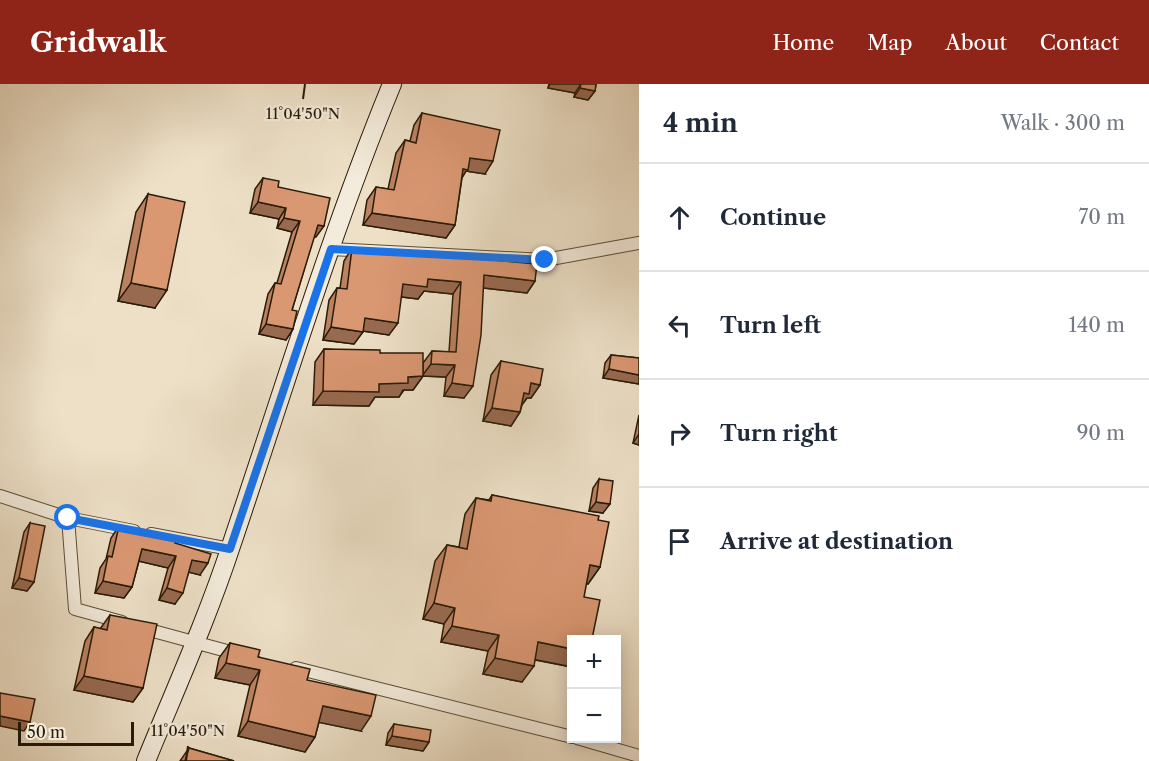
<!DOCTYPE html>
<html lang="en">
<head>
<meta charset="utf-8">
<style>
	body { margin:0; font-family:"Libre Caslon Text",serif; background:#f6f6f7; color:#1f2937 }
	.controls { position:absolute; right:18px; bottom:18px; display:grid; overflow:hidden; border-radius:0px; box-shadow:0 3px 15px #0003 }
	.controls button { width:54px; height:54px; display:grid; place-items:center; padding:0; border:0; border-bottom:2px solid #e0e1e3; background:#fff; color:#1f2937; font:30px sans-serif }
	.scale { position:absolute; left:18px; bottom:15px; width:116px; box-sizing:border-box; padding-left:6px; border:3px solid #291b07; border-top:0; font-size:16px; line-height:21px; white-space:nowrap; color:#291b07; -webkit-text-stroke:4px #f3ebdb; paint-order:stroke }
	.stop { position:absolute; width:18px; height:18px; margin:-14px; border:4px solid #1a73e8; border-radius:50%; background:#fff }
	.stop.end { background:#1a73e8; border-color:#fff; box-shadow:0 2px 6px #0008 }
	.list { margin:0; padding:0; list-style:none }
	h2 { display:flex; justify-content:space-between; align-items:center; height:78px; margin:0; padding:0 24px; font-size:26px }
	h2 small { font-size:20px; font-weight:400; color:#747a83 }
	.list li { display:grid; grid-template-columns:39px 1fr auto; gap:18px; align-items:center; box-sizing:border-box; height:108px; padding:0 24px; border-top:2px solid #e0e1e3 }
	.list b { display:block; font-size:22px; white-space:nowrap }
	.list em { font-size:20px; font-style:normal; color:#747a83 }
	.icon { flex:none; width:33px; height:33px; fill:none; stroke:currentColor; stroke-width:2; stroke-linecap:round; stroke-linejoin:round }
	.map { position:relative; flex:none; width:639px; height:677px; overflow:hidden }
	header { display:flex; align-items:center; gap:36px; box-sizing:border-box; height:84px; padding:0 30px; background:#8f2418; color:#fff }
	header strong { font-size:28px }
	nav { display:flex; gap:33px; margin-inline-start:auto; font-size:21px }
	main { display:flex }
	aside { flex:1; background:#fff }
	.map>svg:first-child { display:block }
</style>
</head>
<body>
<header>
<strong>Gridwalk</strong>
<nav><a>Home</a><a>Map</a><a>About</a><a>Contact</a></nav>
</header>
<main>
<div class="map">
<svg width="639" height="677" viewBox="0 0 639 677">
	<rect width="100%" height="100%" fill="#ede0c7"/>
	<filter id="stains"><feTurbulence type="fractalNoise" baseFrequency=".00333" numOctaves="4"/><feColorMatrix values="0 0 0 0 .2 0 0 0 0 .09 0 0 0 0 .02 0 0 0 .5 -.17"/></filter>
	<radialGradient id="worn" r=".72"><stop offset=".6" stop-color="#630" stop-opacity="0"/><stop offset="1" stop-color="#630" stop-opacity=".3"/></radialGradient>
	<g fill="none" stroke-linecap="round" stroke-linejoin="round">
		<g stroke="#5a4c37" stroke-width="14">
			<g id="minor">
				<path d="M331,165L545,176L639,159"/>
				<path d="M0,412L68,434L75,525L122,538"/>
				<path d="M68,434L134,447"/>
				<path d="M151,450L230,465"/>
				<path d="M142,544L238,570"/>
				<path d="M296,584L572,653"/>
				<path d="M577,654L639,672"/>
			</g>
		</g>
		<g stroke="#291b07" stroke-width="20">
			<path id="secondary" d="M146,677C175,606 207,535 231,462C283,308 330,151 392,0"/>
		</g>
		<use href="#minor" stroke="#f3ebdb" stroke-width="12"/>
		<use href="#secondary" stroke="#f3ebdb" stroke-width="18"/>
	</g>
	<g fill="#bb8262" stroke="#291b07" stroke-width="1.5">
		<path d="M549,0H596L595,7L588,16L574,13L575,9L548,4Z"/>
		<path d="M422,29L485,90L466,87L462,94L455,141L446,154L363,141L367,116L376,103L388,105L396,69L405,56L410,57L414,41Z"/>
		<path d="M263,94L278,103L316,153L314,152L292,226L293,245L286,256L259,250L268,210L275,199H277L292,148L277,144L279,135L250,129L255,105Z"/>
		<path d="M148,110L155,224L118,217L136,128Z"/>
		<path d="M352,164L399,171L401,168L535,197L527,209L483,204L464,314L444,312L446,293L423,292L413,306H404L399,313H375L369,322L313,321L315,278L324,265L380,269L423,287V279L432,267L449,268L453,210L424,207L418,215L401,213L389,251L363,247L354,260L323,256L329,216L337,204H340L344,177Z"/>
		<path d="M611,271L639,274V300L603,294L605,279Z"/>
		<path d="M501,277L540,301L531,314H527L522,321L520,328L511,342L483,337L491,291Z"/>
		<path d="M639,331V361L633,359Z"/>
		<path d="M599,395L603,429L589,427L593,404Z"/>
		<path d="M492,411L598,436L600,483L588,500L586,499L572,555V583L535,576L522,598L483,590L488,567L441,558L444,540L423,535L435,477L447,461L459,463L465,430L476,414L489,416Z"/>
		<path d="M30,439L34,498L27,507L12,504L24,448Z"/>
		<path d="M119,442L175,459L200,491L189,488L175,520L159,516L168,484L139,477L132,503L124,514L95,509L100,484L106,475L111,454Z"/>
		<path d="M110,531L143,604L133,618L74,606L85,557L94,543L100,545Z"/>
		<path d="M230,559L307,596L361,647L319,638L315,653L305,668L238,652L250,601L215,594L219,574Z"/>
		<path d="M394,640L429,658L423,667L386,661L388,649Z"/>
		<path d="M189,664L234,677H180Z"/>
	</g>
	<g fill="#986a50" stroke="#291b07" stroke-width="1.5">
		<path d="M550,0H581L575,9L548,4Z"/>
		<path d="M580,4L595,7L588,16L574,13Z"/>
		<path d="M470,74L493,77L485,90L466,87L459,98L461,87Z"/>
		<path d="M258,118L286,124L279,135L250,129Z"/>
		<path d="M372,129L455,141L446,154L363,141Z"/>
		<path d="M284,134L300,137L292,148L277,144Z"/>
		<path d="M318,141L324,142L316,153L310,152Z"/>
		<path d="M484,191L535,197L527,209L475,203Z"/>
		<path d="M428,195L461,198L453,210L424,207L418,215L394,212L403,200Z"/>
		<path d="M131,199L167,206L155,224L118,217Z"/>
		<path d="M365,234L398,239L389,251L356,246Z"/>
		<path d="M266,240L293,245L286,256L259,250Z"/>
		<path d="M331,243L363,248L354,260L323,256Z"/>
		<path d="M431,280L455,281L446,293L422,292Z"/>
		<path d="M609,285L639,291V300L603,294Z"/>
		<path d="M423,292L413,306H403L399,313H375L369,322L313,321L323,307L379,300L408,293Z"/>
		<path d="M452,299L473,302L464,314L444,312Z"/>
		<path d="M531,299L540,301L531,314H527L519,324L514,323Z"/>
		<path d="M492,324L520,328L511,342L483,337Z"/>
		<path d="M639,350V361L633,359Z"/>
		<path d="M596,418L610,420L603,429L589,427Z"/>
		<path d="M142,465L176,472L168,484L134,476Z"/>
		<path d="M192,476L208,479L200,491L184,487Z"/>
		<path d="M590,481L600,483L588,500L578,497Z"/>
		<path d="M19,494L34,498L27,507L12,504Z"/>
		<path d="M103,497L132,503L124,514L95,509Z"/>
		<path d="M167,504L183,509L175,520L159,516Z"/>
		<path d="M434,519L455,524L444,540L423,535Z"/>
		<path d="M452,542L499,551L488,567L441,558Z"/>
		<path d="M538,558L572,565V583L527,574Z"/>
		<path d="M495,574L534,582L522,598L483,590Z"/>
		<path d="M226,579L260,586L250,601L215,594Z"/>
		<path d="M84,592L143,604L133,618L74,606Z"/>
		<path d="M323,622L371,632L361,647L312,637Z"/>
		<path d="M0,632L30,638L24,647L0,642Z"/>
		<path d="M248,637L315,653L305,668L238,652Z"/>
		<path d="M392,652L429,658L423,667L386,661Z"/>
	</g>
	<g fill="#d99772" stroke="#291b07" stroke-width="1.5">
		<path d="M581,0H596L595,7L580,4Z"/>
		<path d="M422,29L500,46L493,77L470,74L468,86L463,85L455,141L372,129L376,103L394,106L405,56L416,59Z"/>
		<path d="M263,94L279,97L278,103L330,114L324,142L318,141L292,226L297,227L293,245L266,240L275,199L281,200L300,137L284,134L286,124L258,118Z"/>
		<path d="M148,110L185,118L167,206L131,199Z"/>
		<path d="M352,164L401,171V168L537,180L535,197L484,191L481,251L473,302L452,299L455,281L431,280L432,267L456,268L461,198L428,195L427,203L403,200L398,239L365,234L363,248L331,243L337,204L347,205Z"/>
		<path d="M324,265L380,266V269H423V292L408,293V299L379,300V308L323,307Z"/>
		<path d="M611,271L639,274V291L609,285Z"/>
		<path d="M501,277L543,285L540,301L531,299L529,310L524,309L520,328L492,324Z"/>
		<path d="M599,395L613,397L610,420L596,418Z"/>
		<path d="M492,411L599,432L598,436L609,438L600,483L590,481L584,513L600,516L592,555H572V565L538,558L534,582L495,574L499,551L452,542L455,524L434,519L447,461L467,465L476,414L491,417Z"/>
		<path d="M30,439L45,442L34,498L19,494Z"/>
		<path d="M119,442L176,455L175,459L211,470L208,479L192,476L183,509L167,504L176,472L142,465L132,503L103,497L108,472L112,473Z"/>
		<path d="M110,531L157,540L143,604L84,592L94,543L107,546Z"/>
		<path d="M230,559L260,566L258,573L310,585L307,596L376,611L371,632L323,622L315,653L248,637L260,586L226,579Z"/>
		<path d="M0,609L35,615L30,638L0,632Z"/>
		<path d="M394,640L431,646L429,658L392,652Z"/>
		<path d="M189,664L234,677H185Z"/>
	</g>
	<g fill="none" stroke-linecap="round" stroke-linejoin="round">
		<path stroke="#1a73e8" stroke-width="8" d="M68,434L230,465L331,165L545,176"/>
	</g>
	<path fill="none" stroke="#291b07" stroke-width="2" d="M303,15L305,0M186,677L188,662"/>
	<g font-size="15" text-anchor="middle" fill="#291b07" stroke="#f3ebdb" stroke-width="4.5" stroke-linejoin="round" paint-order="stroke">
		<text x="303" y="35">11°04'50"N</text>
		<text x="188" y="652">11°04'50"N</text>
	</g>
	<rect width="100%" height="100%" filter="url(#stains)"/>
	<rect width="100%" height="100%" fill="url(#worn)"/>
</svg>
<div class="controls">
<button>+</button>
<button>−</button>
</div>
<div class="scale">50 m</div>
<div class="stop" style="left:68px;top:434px"></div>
<div class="stop end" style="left:545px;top:176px"></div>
</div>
<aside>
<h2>4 min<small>Walk · 300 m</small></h2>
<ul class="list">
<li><svg class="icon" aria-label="ahead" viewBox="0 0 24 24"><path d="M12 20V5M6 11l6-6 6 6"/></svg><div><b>Continue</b></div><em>70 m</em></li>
<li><svg class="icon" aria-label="left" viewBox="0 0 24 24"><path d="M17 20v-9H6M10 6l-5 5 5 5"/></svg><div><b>Turn left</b></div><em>140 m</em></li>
<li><svg class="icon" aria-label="right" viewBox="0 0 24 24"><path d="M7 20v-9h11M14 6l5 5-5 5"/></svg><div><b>Turn right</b></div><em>90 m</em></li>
<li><svg class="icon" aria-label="arrive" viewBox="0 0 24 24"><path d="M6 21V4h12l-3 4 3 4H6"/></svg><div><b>Arrive at destination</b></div></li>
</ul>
</aside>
</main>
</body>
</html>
